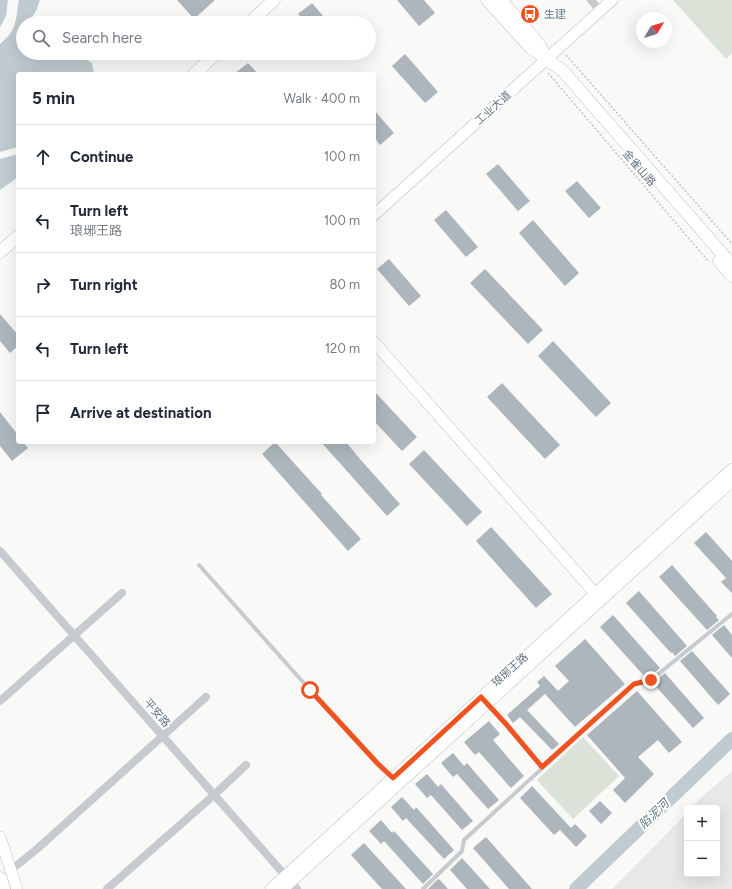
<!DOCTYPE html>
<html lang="en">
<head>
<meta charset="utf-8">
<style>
	body { margin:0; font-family:Figtree,"Noto Sans SC",sans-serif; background:#f6f6f7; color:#1f2937 }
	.controls { position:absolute; right:12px; bottom:12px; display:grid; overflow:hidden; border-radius:4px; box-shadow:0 4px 16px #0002 }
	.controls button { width:36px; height:36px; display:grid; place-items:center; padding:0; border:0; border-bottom:1px solid #e0e1e3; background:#fff; color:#1f2937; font:20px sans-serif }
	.compass { position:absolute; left:636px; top:12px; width:36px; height:36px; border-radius:50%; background:#fff; box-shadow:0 4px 16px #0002; rotate:52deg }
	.stop { position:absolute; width:12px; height:12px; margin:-9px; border:3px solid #f05220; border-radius:50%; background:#fff }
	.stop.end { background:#f05220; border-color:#fff; box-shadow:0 1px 4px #0008 }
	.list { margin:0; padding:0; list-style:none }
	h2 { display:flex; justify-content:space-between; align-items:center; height:52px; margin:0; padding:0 16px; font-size:17px }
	h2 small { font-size:13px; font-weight:400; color:#747a83 }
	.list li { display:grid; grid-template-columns:26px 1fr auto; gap:12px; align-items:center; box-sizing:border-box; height:64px; padding:0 16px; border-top:1px solid #e0e1e3 }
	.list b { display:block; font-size:15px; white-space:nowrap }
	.list p { margin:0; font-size:13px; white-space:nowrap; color:#747a83 }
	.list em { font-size:13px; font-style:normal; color:#747a83 }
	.icon { flex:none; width:22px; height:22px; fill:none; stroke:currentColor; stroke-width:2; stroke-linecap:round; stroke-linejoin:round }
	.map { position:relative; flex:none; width:732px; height:889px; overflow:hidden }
	.search { position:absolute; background:#fff; box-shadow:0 4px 16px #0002; left:16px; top:16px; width:360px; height:44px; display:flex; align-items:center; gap:10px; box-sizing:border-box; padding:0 14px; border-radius:22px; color:#747a83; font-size:15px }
	.panel { position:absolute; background:#fff; box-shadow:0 4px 16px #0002; left:16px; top:72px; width:360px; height:372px; border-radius:4px }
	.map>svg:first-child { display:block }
</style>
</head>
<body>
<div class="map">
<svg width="732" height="889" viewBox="0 0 732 889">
	<rect width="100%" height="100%" fill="#f9f9f7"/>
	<path fill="#e7e8e8" d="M732,771V889H612L687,813V874H717V808H691L704,795Z"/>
	<g fill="#dbe2d7">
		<path d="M673,0H732V53L726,59Z"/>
		<path d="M583,737L619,776L573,819L537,780Z"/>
	</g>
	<g fill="#bfcbd0">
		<path d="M0,0H8L6,16L0,27Z"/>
		<path d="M19,0H40L36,11L28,23H23V53H80L83,57L92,63L94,74H18V147L0,152V44C18,29 15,21 19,0Z"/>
		<path d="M18,154V177L0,190V159Z"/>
	</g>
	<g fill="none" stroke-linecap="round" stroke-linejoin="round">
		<path stroke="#bfcbd0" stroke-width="14" d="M576,889L732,739"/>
	</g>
	<g fill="#adb6bc">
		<path d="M177,0H215L194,19Z"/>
		<path d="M397,0H424L435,13L419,26Z"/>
		<path d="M312,3L329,23H306L298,14Z"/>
		<path d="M405,54L438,92L425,103L392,66Z"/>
		<path d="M248,63L258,74H234Z"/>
		<path d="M374,110L394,133L380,145L374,137Z"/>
		<path d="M498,164L530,201L518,211L486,174Z"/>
		<path d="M577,181L601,208L589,218L565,191Z"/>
		<path d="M446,210L478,247L466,257L434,220Z"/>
		<path d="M533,220L579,273L565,286L519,233Z"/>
		<path d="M389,259L421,296L409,306L377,269Z"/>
		<path d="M485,269L543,330L528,344L470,283Z"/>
		<path d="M0,314L18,335V346L10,353L0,341Z"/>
		<path d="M553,341L611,403L596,417L538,356Z"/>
		<path d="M502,383L560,445L545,459L487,397Z"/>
		<path d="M374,391L417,437L402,451L374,421Z"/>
		<path d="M0,412L18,435V442H23L28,448L12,461L0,446Z"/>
		<path d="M275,442L322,494L321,495L361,539L348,551L262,454Z"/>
		<path d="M321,442H346L360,459L400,504L387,516Z"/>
		<path d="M424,450L482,512L467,526L409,464Z"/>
		<path d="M491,527L552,594L536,608L476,541Z"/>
		<path d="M706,532L732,561V593L721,582L726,578L694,543Z"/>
		<path d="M672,565L717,616L716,617L719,620L707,630L659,577Z"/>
		<path d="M639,591L687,646L675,656L672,652L671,653L626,603Z"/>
		<path d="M613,615L660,668L649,677H645L600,627Z"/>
		<path d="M724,625L732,635V658L712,635Z"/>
		<path d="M585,639L625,684L575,727L545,694L527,710L559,744L552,750L520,717L513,723L507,715L540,686L537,682L544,676L558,691L569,681L555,666Z"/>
		<path d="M692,651L730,694L718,705L680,661Z"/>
		<path d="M665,673L704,718L693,728L653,683Z"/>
		<path d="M637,691L682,742L669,753L658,740L638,757L654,774L625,803L613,790L625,778L587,735Z"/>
		<path d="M489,721L500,734L493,740L524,776L511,788L479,752L475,755L464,742Z"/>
		<path d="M453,753L464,766L467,763L499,800L488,809L457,774L453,777L441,763Z"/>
		<path d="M427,774L438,787L441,784L473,821L462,830L431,795L427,798L415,784Z"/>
		<path d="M532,786L571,828L575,824L587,836L576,847L560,830L554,835L520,798Z"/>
		<path d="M402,797L414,810L416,807L454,850L444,859L406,818L403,821L391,807Z"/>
		<path d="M600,801L612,813L601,824L589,811Z"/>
		<path d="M381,820L392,833L394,831L433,874L423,884L384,841L381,844L369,831Z"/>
		<path d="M486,837L532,889H509L473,848Z"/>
		<path d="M364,843L406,889H382L351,855Z"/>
		<path d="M462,858L490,889H467L450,870Z"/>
		<path d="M438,879L440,880L448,889H428Z"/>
	</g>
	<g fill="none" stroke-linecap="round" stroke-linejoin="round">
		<g stroke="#b9bfc3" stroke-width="12">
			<g id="secondary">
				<path d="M374,215L612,0"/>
				<path d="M374,342L600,599"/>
				<path d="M0,837L17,889"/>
				<path d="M271,889L732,469"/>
				<path d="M283,889L732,481"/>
			</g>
		</g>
		<g stroke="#bcc0c4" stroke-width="13">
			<g id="primary">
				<path d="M487,0L531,48L562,70L732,265"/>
				<path d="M501,0L538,43L546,56"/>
				<path d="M249,23L274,0"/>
				<path d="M194,74L217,53"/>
				<path d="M0,252L18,236"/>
				<path d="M719,261L732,276"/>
			</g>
		</g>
		<g stroke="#bbbfc2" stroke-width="15">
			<path id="highway" d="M0,879L3,889"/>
		</g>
		<g stroke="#c0c3c5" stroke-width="1.5" stroke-dasharray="2 2" stroke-linecap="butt">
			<path d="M566,55L732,244"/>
			<path d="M548,73L709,262"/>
		</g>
		<g stroke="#c7cbcf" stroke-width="4">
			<path d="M199,565L310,690L379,764L392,777"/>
			<path d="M488,704L542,767"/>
			<path d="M423,889L462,851L464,840L634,684L651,680L732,614"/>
		</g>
		<g stroke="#c7cbcf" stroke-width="8">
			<path d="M591,0L600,11"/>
			<path d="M0,551L297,889"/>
			<path d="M0,701L122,593"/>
			<path d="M11,870L37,849L206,697"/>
			<path d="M107,889L214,795L246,765"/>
		</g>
		<use href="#secondary" stroke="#fff" stroke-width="11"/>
		<use href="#primary" stroke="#fff" stroke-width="12"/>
		<use href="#highway" stroke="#fff" stroke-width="14"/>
	</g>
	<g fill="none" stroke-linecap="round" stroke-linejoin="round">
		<path stroke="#f05220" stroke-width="5" d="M310,690L378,764L393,778L481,697L506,724L542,767L634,684L651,680"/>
	</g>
	<defs>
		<g id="bus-disc" transform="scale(1)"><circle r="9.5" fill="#f05220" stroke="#fff"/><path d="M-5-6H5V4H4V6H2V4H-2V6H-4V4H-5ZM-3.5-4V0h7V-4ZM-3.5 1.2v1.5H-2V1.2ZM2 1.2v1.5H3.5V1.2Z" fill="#fff"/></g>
	</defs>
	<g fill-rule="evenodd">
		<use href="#bus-disc" x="530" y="14"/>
	</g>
	<g text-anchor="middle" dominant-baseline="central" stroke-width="4" stroke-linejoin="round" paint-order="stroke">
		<g font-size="11" fill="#627584" stroke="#fff" text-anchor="start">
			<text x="544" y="14">生建</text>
		</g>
		<g font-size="11" fill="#627584" stroke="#fff">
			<text transform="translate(493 108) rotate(-42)">工业大道</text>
			<text transform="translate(639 168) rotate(49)">金雀山路</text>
			<text transform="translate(510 670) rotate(-42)">琅琊王路</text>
			<text transform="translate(157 713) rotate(49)">平安路</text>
		</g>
		<g font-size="12" font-style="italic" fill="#5d757e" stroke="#fff">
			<text transform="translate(654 814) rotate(-44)">陷泥河</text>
		</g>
	</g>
</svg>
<div class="controls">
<button>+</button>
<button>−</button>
</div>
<svg class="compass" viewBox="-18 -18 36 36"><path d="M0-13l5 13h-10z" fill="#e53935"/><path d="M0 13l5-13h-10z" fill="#747a83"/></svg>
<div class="stop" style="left:310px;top:690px"></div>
<div class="stop end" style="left:651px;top:680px"></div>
<div class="search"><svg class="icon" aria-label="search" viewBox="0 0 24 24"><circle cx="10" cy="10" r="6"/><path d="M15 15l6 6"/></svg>Search here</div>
<section class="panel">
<h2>5 min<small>Walk · 400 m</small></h2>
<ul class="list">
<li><svg class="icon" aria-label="ahead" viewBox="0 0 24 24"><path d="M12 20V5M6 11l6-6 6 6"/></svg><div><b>Continue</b></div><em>100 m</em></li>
<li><svg class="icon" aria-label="left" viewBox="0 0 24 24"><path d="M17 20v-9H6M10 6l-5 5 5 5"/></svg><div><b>Turn left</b><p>琅琊王路</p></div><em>100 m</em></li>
<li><svg class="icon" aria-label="right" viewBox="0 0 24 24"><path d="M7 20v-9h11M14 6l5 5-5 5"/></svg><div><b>Turn right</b></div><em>80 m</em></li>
<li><svg class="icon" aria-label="left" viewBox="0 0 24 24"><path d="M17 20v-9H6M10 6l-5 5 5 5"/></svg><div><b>Turn left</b></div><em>120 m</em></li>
<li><svg class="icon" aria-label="arrive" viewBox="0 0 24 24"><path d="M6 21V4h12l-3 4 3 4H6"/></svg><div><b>Arrive at destination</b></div></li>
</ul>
</section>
</div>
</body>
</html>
